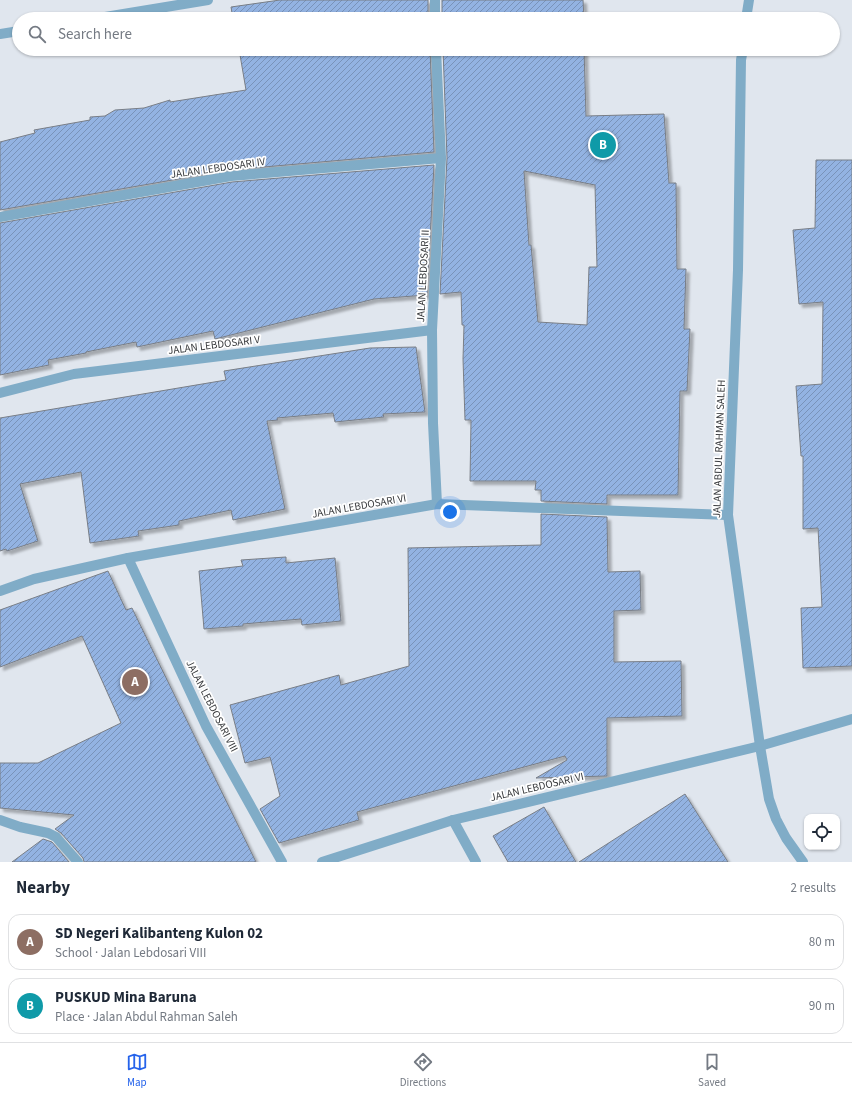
<!DOCTYPE html>
<html lang="en">
<head>
<meta charset="utf-8">
<style>
	body { margin:0; font-family:"Source Sans 3",sans-serif; background:#f6f6f7; color:#1f2937 }
	.controls { position:absolute; right:12px; bottom:12px; display:grid; overflow:hidden; border-radius:8px; box-shadow:0 1px 3px #0004 }
	.controls button { width:36px; height:36px; display:grid; place-items:center; padding:0; border:0; border-bottom:1px solid #e0e1e3; background:#fff; color:#1f2937; font:20px sans-serif }
	.you { position:absolute; left:450px; top:512px; width:14px; height:14px; margin:-10px; border:3px solid #fff; border-radius:50%; background:#1a73e8; box-shadow:0 0 0 6px #1a73e833 }
	.badge { display:grid; place-items:center; width:26px; height:26px; border-radius:50%; background:#2563eb; color:#fff; font-size:13px; font-weight:700 }
	.pin { position:absolute; translate:-50% -50%; border:2px solid #fff; box-shadow:0 1px 4px #0006 }
	.list { margin:0; padding:0; list-style:none }
	h2 { display:flex; justify-content:space-between; align-items:center; height:52px; margin:0; padding:0 16px; font-size:17px }
	h2 small { font-size:13px; font-weight:400; color:#747a83 }
	.list li { display:grid; grid-template-columns:26px 1fr auto; gap:12px; align-items:center; box-sizing:border-box; height:56px; margin:0 8px 8px; padding:0 8px; border:1px solid #e0e1e3; border-radius:12px }
	.list b { display:block; font-size:15px; white-space:nowrap }
	.list p { margin:0; font-size:13px; white-space:nowrap; color:#747a83 }
	.list em { font-size:13px; font-style:normal; color:#747a83 }
	.icon { flex:none; width:22px; height:22px; fill:none; stroke:currentColor; stroke-width:2; stroke-linecap:round; stroke-linejoin:round }
	.map { position:relative; flex:none; width:852px; height:862px; overflow:hidden }
	.search { position:absolute; background:#fff; box-shadow:0 1px 3px #0004; left:12px; right:12px; top:12px; height:44px; display:flex; align-items:center; gap:10px; box-sizing:border-box; padding:0 14px; border-radius:22px; color:#747a83; font-size:15px }
	.sheet { height:180px; background:#fff }
	nav { display:flex; justify-content:space-around; align-items:center; box-sizing:border-box; height:56px; border-top:1px solid #e0e1e3; background:#fff; font-size:11px; color:#747a83 }
	nav a { display:grid; justify-items:center; gap:2px }
	nav .on { color:#2563eb }
	.map>svg:first-child { display:block }
</style>
</head>
<body>
<div class="map">
<svg width="852" height="862" viewBox="0 0 852 862">
	<defs>
		<pattern id="building-hatch" width="6" height="6" patternUnits="userSpaceOnUse"><rect width="6" height="6" fill="#93b3e2"/><path d="M-1 1l2-2M0 6l6-6M5 7l2-2" fill="none" stroke="#7993b9"/></pattern>
		<filter id="shadow"><feDropShadow dx="3.5" dy="3.5" stdDeviation="1" flood-color="#0004"/></filter>
	</defs>
	<rect width="100%" height="100%" fill="#e0e6ee"/>
	<g fill="url(#building-hatch)" stroke="#797e86" fill-rule="evenodd" filter="url(#shadow)">
		<path d="M280,0H428V19H233L231,7Z"/>
		<path d="M442,0H583L584,19H442Z"/>
		<path d="M239,49H430L434,152L230,170L0,210V142L35,133L34,130L90,120V117L105,116L115,110L144,108L170,100V102L246,90Z"/>
		<path d="M443,49H584L586,116L664,114L669,183H676L677,269H686L684,329H690L687,391H680L678,495H607V504L541,501V490H535L536,481H470L471,420H465L463,359L464,325H462L461,292L440,294L447,158ZM524,171L595,185L597,267H589L587,325L538,322L531,245H529Z"/>
		<path d="M816,160H852V666L803,668L801,608L822,607L818,528L803,529V456H801L796,386L822,384L823,302L799,304L793,230L815,228Z"/>
		<path d="M434,165L427,295L374,299L215,339L213,331L137,347L136,342L86,352V353L48,360L49,365L0,375V223L232,182Z"/>
		<path d="M416,347L425,412L383,414L384,417L335,422L333,413L277,418L278,420L267,421L285,509L233,520L231,510L179,521V525L138,531L139,536L90,543L81,472L20,484L38,541L7,551L6,549L0,551V418L226,380L224,371L370,348Z"/>
		<path d="M541,514L607,517L608,572L640,571L641,610L614,611V662L681,661L682,716L607,718V776L536,778L567,760L565,756L357,812L359,820L279,843L260,809L280,796L270,757L245,763L230,705L339,675L341,685L409,666L408,548L541,545Z"/>
		<path d="M286,557V563L335,558L341,621L302,625L301,619L243,624V626L204,629L199,571L243,566L241,560Z"/>
		<path d="M108,571L126,610L132,608L256,862H84L83,858L61,833L55,829L74,815L0,808V763H38L121,723L82,636L0,667V610Z"/>
		<path d="M685,794L728,862H579Z"/>
		<path d="M544,807L576,862H508L493,836Z"/>
		<path d="M43,839L52,842L69,862H12Z"/>
	</g>
	<g fill="none" stroke-linecap="round" stroke-linejoin="round">
		<g stroke="#80acc7" stroke-width="10">
			<path d="M435,0V19"/>
			<path d="M93,19L208,0"/>
			<path d="M746,19L749,0"/>
			<path d="M0,34L19,31"/>
			<path d="M436,49L441,158L432,330L433,423L437,504"/>
			<path d="M743,49L741,60L738,270L728,515L760,746L769,799L776,819L786,838L803,862"/>
			<path d="M0,217L231,176L441,158"/>
			<path d="M0,393L74,374L432,330"/>
			<path d="M128,558L206,726L282,862"/>
			<path d="M0,591L34,579L128,558L437,504L728,515"/>
			<path d="M0,820L20,827L48,833L56,837L78,862"/>
			<path d="M453,820L476,862"/>
			<path d="M322,862L453,820L760,746L852,719"/>
		</g>
	</g>
	<g text-anchor="middle" dominant-baseline="central" stroke-width="3.5" stroke-linejoin="round" paint-order="stroke">
		<g font-size="11" fill="#393b3e" stroke="#fff">
			<text transform="translate(218 168) rotate(-8)">JALAN LEBDOSARI IV</text>
			<text transform="translate(423 276) rotate(-87)">JALAN LEBDOSARI II</text>
			<text transform="translate(214 345) rotate(-7)">JALAN LEBDOSARI V</text>
			<text transform="translate(719 449) rotate(-88)">JALAN ABDUL RAHMAN SALEH</text>
			<text transform="translate(359 506) rotate(-10)">JALAN LEBDOSARI VI</text>
			<text transform="translate(212 706) rotate(63)">JALAN LEBDOSARI VIII</text>
			<text transform="translate(537 787) rotate(-13)">JALAN LEBDOSARI VI</text>
		</g>
	</g>
</svg>
<div class="controls">
<button><svg class="icon" aria-label="locate" viewBox="0 0 24 24"><circle cx="12" cy="12" r="6"/><path d="M12 2v4M12 18v4M2 12h4M18 12h4"/></svg></button>
</div>
<div class="you"></div>
<div class="pin badge" style="left:135px;top:682px;background:#8d6e63">A</div>
<div class="pin badge" style="left:603px;top:145px;background:#0f9aa8">B</div>
<div class="search"><svg class="icon" aria-label="search" viewBox="0 0 24 24"><circle cx="10" cy="10" r="6"/><path d="M15 15l6 6"/></svg>Search here</div>
</div>
<section class="sheet">
<h2>Nearby<small>2 results</small></h2>
<ul class="list">
<li><span class="badge" style="background:#8d6e63">A</span><div><b>SD Negeri Kalibanteng Kulon 02</b><p>School · Jalan Lebdosari VIII</p></div><em>80 m</em></li>
<li><span class="badge" style="background:#0f9aa8">B</span><div><b>PUSKUD Mina Baruna</b><p>Place · Jalan Abdul Rahman Saleh</p></div><em>90 m</em></li>
</ul>
</section>
<nav>
<a class="on"><svg class="icon" aria-label="map" viewBox="0 0 24 24"><path d="M3 6l6-2 6 2 6-2v14l-6 2-6-2-6 2zM9 4v14M15 6v14"/></svg>Map</a>
<a><svg class="icon" aria-label="directions" viewBox="0 0 24 24"><path d="M12 3l9 9-9 9-9-9zM9 14v-3h6M13 9l2 2-2 2"/></svg>Directions</a>
<a><svg class="icon" aria-label="saved" viewBox="0 0 24 24"><path d="M7 4h10v16l-5-4-5 4z"/></svg>Saved</a>
</nav>
</body>
</html>
